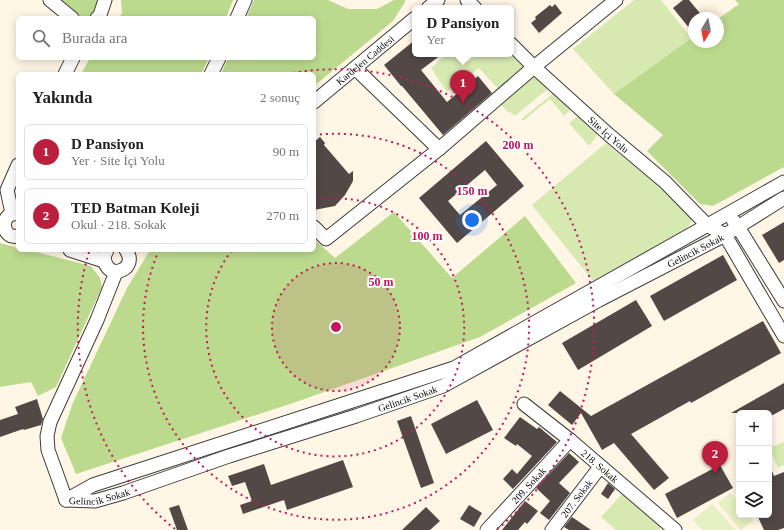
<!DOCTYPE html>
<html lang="tr">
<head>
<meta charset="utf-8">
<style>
	body { margin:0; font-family:"Times New Roman",serif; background:#f2f2f2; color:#222 }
	.controls { position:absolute; right:12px; bottom:12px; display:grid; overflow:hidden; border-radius:6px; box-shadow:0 2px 10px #0003 }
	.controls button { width:36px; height:36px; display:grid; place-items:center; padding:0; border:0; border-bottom:1px solid #e0e0e0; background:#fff; color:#222; font:20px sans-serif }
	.compass { position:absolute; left:688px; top:12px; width:36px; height:36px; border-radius:50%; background:#fff; box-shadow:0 2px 10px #0003; rotate:190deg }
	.you { position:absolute; left:472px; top:220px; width:14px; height:14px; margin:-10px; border:3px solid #fff; border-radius:50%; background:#1a73e8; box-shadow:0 0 0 6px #1a73e833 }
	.badge { display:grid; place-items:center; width:26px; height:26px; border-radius:50%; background:#bc1f3d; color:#fff; font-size:13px; font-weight:700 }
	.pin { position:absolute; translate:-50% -33px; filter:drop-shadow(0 1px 2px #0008) }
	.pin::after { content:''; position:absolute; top:21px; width:14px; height:12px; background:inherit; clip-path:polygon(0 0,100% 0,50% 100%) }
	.popup { position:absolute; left:412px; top:5px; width:102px; height:52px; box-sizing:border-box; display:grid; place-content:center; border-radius:6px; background:#fff; filter:drop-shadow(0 1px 3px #0005); font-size:13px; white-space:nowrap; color:#767676 }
	.popup b { font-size:15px; color:#222 }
	.popup::after { content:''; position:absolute; left:50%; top:100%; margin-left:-8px; border:8px solid transparent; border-top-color:#fff }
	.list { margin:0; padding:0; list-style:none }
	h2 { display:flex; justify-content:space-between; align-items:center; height:52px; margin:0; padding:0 16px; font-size:17px }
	h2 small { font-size:13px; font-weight:400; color:#767676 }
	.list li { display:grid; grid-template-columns:26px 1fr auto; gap:12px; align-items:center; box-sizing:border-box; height:56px; margin:0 8px 8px; padding:0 8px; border:1px solid #e0e0e0; border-radius:6px }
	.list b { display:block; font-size:15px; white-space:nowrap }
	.list p { margin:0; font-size:13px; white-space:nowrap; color:#767676 }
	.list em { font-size:13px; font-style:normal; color:#767676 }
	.icon { flex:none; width:22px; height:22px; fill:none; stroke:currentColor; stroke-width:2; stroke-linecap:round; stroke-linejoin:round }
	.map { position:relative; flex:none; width:784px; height:530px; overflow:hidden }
	.search { position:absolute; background:#fff; box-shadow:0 2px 10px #0003; left:16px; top:16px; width:300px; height:44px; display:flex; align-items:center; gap:10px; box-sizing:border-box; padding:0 14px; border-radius:6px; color:#767676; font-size:15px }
	.panel { position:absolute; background:#fff; box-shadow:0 2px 10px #0003; left:16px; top:72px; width:300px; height:180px; border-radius:6px }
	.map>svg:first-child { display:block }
</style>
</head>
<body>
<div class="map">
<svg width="784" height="530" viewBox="0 0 784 530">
	<rect width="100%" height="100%" fill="#fff6e6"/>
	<g fill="#d6e9b0">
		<path d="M634,0H661L691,38L614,94L573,49Z"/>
		<path d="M511,53L524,66L498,89L479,68L447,92L431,68L447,54H460L468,62L478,54H511Z"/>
		<path d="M537,73L550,87L515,116L510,112H508L500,104Z"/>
		<path d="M555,92L573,107L564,116L550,99L523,121L521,119Z"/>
		<path d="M579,115L596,131L597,136L589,146L569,123Z"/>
		<path d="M606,143L691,213L692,221L687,228L593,281L532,205Z"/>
		<path d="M784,442V465L778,468L769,448Z"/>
		<path d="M622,494L661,527L659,530H616L601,517Z"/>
	</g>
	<g fill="#bcda8e">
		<path d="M60,0H101L92,15L88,18H80Z"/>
		<path d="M121,0H233L226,18H119L122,13Z"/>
		<path d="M254,0H328L348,9H377L394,0H405V2L393,21L314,86V74H221L228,58H314V18H246Z"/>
		<path d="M735,0H784V167L713,206L700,204L647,151L663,135L614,94L694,36V42H718V19L739,4Z"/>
		<path d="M90,58H209L201,74H81Z"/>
		<path d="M394,212L452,278L525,216L576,283L480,337L296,402L76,474L61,438L72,405L127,288L150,250H314V239L335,258Z"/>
		<path d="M0,243L18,248V250H28L91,266L100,278L102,287L56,387L38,396L31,382L0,387Z"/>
	</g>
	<g fill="#e7f0c2">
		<path d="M730,493L739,503V515H749L753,520L741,530H740L718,503Z"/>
		<path d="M712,504L736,530H702L693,520Z"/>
	</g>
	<g fill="#524946" fill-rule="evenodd">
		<path d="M683,0H689L704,18H694V34L673,8Z"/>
		<path d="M555,4L562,13L539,33L531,23L536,19L535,17L550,5L552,7Z"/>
		<path d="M415,40V54H442L421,70L447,102L478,76L492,93L443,135L402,86H401L384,65Z"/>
		<path d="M320,137L325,143L324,145L349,174L353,171V181L345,195L335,206L314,210V142Z"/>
		<path d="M486,141L524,186L457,243L419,198ZM485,170L497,185L460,215L448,201Z"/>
		<path d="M784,222V260L779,263L762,235Z"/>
		<path d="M723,255L737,280L664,321L650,296Z"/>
		<path d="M636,300L652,326L578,370L562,343Z"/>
		<path d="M763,321L781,353L691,403L690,401L631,434L669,478L654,490L614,443L602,450L581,413L572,425L548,405L560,391L591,416Z"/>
		<path d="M784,383V409L769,417V413H731Z"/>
		<path d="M37,399L43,419L41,425L24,430L23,429L0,437V420L18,414L15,407Z"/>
		<path d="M477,400L493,430L446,454L431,424Z"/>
		<path d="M411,416L434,483L421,488L397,421Z"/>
		<path d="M520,417L537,429L539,427L557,442L513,489L503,479L512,469L517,474L532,456L517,444L516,446L504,438Z"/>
		<path d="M569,453L579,462L559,483L570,493L549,520L540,513L550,501L536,488Z"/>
		<path d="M343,460L353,487L287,510L284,500L243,514L240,505L252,501L245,482L232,486L228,476L264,464L271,485Z"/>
		<path d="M769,464L774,476L784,472V528L778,530H764L757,515H769Z"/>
		<path d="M720,465L733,488L677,518L665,494Z"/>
		<path d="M608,483L615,489L608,499L601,494Z"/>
		<path d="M525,501L538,511L527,524L525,522L518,530H502Z"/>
		<path d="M179,505L188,530H177L169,508Z"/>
		<path d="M469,505L482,513L474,527L460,519Z"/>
		<path d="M426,507L440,521L430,530H402Z"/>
		<path d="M572,517L591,530H569L564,527Z"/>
	</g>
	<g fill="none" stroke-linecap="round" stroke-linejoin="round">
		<g stroke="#3c3c3c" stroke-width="15">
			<g id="minor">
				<path d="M50,0L72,18"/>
				<path d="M467,0L475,8"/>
				<path d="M428,8L438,0"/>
				<path d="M97,18L100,15L105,0"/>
				<path d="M237,18L245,0"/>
				<path id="s1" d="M511,44L534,67L608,134L665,182L707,225L725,235L784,336"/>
				<path d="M355,68L439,149"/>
				<path d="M65,74L73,58"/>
				<path d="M211,74L219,58"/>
				<path id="s2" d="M314,102L415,18"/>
				<path d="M12,213L7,190L18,165"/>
				<path d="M18,214C0,210 0,240 18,236"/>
				<path d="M733,220L738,227L784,301"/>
				<path d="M314,227L326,239L439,149L534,67L616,0"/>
				<path d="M70,250L104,261"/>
				<path d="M107,250C105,254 103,258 105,262C110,281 139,268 126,250"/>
				<path id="s3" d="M524,404L570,440L675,530"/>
				<path d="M66,500L93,485L454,368L784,182"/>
				<path id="s4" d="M66,500L95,501L123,493L229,456L356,416L443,386L599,300L725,235L784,198"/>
				<path d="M66,500L48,450L47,436L50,422L97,320L116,272"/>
				<path id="s5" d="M487,530L570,440"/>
				<path id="s6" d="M552,530L600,467"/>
			</g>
		</g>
		<use href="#minor" stroke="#fff" stroke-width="13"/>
	</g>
	<circle cx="336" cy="327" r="64" fill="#c2185b" fill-opacity=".12"/>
	<g fill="none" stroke="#c2185b" stroke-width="2" stroke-dasharray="2 4">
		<circle cx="336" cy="327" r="64"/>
		<path d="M315 200A129 129 0 1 1 232 250"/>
		<path d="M314 135A193 193 0 1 1 159 250"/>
		<path d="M175 529A258 258 0 0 1 89 252M287 74A258 258 0 0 1 497 529"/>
	</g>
	<g text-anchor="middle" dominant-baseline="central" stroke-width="4" stroke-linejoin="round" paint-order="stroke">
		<g font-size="10" fill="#090909" stroke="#fff">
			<text stroke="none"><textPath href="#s2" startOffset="66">Kardelen Caddesi</textPath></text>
			<text stroke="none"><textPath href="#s1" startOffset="133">Site İçi Yolu</textPath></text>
			<text stroke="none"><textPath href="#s4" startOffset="682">Gelincik Sokak</textPath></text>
			<text stroke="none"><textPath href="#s4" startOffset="358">Gelincik Sokak</textPath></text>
			<text stroke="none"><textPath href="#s3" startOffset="98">218. Sokak</textPath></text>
			<text stroke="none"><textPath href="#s5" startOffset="61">209. Sokak</textPath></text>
			<text stroke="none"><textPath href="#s4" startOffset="34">Gelincik Sokak</textPath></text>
			<text stroke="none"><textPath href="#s6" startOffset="40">207. Sokak</textPath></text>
		</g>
	</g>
	<circle cx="336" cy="327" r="6" fill="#c2185b" stroke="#fff" stroke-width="2"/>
	<g font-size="12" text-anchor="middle" font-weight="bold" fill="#c2185b" stroke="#fff" stroke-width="4" stroke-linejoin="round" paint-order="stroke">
		<text x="518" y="149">200 m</text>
		<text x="472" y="195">150 m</text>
		<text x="427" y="240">100 m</text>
		<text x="381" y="286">50 m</text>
	</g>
</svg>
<div class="controls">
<button>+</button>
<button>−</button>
<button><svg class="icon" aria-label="layers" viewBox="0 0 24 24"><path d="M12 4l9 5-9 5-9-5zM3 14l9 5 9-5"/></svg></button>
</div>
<svg class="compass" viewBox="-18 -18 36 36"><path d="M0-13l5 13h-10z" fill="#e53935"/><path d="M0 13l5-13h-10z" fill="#767676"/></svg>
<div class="you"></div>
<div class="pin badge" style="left:463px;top:103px">1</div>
<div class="popup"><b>D Pansiyon</b>Yer</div>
<div class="pin badge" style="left:715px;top:474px">2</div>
<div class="search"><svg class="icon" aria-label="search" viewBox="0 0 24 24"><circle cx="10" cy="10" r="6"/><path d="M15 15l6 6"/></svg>Burada ara</div>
<section class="panel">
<h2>Yakında<small>2 sonuç</small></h2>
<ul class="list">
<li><span class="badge">1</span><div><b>D Pansiyon</b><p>Yer · Site İçi Yolu</p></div><em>90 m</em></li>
<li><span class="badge">2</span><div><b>TED Batman Koleji</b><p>Okul · 218. Sokak</p></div><em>270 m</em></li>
</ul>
</section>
</div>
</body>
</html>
